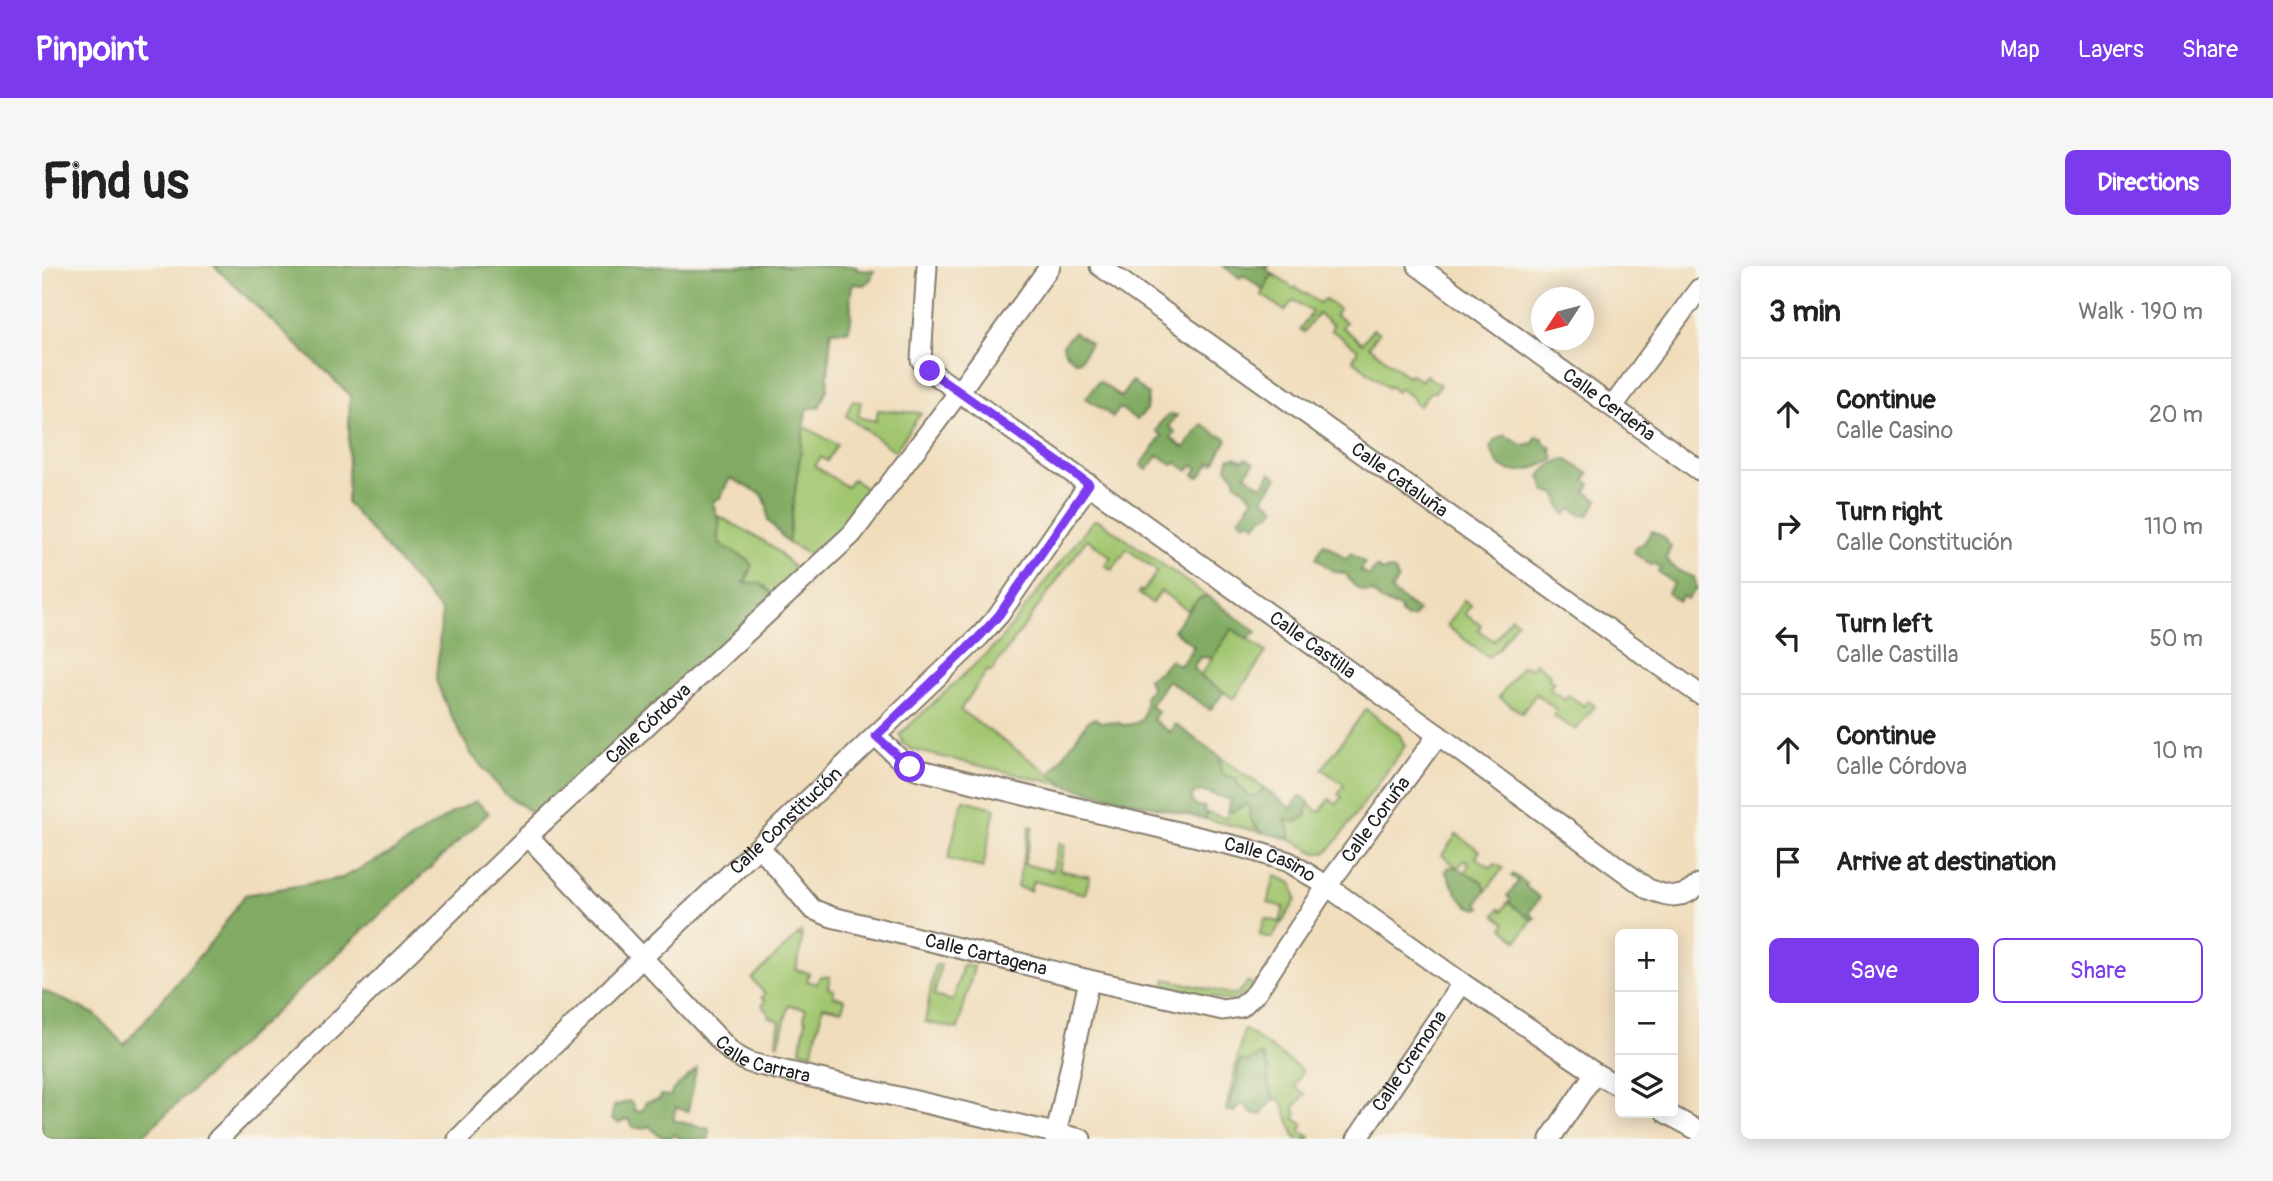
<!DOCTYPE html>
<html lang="en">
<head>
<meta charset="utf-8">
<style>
	body { margin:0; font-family:Pangolin,sans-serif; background:#f6f6f6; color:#222 }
	.controls { position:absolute; right:21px; bottom:21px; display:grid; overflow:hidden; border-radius:10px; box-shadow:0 4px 18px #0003 }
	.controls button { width:63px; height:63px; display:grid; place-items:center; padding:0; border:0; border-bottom:2px solid #e0e0e0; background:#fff; color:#222; font:35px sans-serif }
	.compass { position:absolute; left:1489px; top:21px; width:63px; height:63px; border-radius:50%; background:#fff; box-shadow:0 4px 18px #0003; rotate:234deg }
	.stop { position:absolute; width:21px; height:21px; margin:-16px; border:5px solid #7c3aed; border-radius:50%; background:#fff }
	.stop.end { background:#7c3aed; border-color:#fff; box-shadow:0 2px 7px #0008 }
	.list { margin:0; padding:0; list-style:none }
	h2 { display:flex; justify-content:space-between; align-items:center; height:91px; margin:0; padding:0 28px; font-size:30px }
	h2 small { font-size:23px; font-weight:400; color:#767676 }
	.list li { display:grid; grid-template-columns:46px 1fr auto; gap:21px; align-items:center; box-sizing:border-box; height:112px; padding:0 28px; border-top:2px solid #e0e0e0 }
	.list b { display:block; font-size:26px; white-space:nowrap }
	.list p { margin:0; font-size:23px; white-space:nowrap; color:#767676 }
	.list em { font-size:23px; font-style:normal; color:#767676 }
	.actions { display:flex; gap:14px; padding:21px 28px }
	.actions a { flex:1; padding:16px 0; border:2px solid #7c3aed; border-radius:10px; text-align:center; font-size:24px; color:#7c3aed }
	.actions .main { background:#7c3aed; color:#fff }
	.icon { flex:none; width:38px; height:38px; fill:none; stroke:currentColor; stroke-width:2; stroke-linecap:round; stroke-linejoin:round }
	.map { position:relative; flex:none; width:1657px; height:873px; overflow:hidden; border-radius:10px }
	header { display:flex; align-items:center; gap:42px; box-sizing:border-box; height:98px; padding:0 35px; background:#7c3aed; color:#fff }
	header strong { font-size:33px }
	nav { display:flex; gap:38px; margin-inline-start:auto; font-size:24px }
	.intro { display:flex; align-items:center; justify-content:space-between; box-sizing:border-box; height:168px; padding:0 42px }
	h1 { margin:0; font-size:49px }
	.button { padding:18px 32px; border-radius:10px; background:#7c3aed; color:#fff; font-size:24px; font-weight:700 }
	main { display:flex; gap:42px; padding:0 42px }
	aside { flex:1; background:#fff; border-radius:10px; box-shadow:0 4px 18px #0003 }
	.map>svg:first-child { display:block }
</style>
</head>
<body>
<header>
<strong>Pinpoint</strong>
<nav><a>Map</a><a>Layers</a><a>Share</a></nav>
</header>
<div class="intro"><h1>Find us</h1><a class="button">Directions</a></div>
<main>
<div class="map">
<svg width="1657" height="873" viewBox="0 0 1657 873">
	<rect width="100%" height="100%" fill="#f7f3e8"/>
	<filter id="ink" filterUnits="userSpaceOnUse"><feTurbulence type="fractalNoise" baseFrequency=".0143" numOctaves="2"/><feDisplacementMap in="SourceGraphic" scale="14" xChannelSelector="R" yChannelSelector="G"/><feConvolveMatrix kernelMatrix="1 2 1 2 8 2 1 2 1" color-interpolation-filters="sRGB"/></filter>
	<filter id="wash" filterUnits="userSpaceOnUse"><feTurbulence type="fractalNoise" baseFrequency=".00686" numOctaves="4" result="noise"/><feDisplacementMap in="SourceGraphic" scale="28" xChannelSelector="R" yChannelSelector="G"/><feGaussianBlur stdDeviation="1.57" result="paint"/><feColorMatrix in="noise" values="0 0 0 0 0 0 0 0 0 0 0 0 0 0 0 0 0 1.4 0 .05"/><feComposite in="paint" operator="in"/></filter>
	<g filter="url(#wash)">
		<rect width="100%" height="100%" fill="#f0ddbc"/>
		<g fill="#a2c670" stroke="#5f7146" stroke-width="2">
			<path d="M1229,10H1234L1252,23L1254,21L1277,37L1283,33L1297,43L1293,49L1304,56L1300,61L1320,77L1331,63L1337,66L1327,80L1365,110L1369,108L1379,115L1384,109L1398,119L1393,126H1388L1377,140L1371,135L1372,133L1359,123L1354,126L1348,120L1346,122L1311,94L1316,83L1289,64L1291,59L1276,48L1262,66L1258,63L1270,46L1251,34L1243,45L1220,29Z"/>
			<path d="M810,135L819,136L816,151L834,155L836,144L879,147L853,185L804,150Z"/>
			<path d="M762,160L795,179L785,195L779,191L773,200L805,221L811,213L829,227L806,260L774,292L746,277Z"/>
			<path d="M676,250C709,268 734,277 757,309L733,331L723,320L702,318L709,305L706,294L678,278C674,268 679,260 676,250Z"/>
			<path d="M1053,254L1058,255L1165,330L1158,332L1145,344L1119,325L1110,337L1096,327L1098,324L1101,326L1115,305L1085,283L1070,304L1063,299L1069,291L1045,273L949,406L946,404L918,444L1025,520L871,484L861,478L858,468L956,377L1049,257Z"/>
			<path d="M1422,334L1429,339L1423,348L1439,359L1436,364L1452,375L1469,351L1475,355L1456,383L1446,391L1405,360Z"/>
			<path d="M1190,362L1224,386L1192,433L1158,410Z"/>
			<path d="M1493,397L1508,408L1506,413L1512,416L1507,423L1523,434L1526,429L1542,440L1546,435L1553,440L1534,464L1511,450L1515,444L1494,428L1480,447L1457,431L1480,400L1489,402Z"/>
			<path d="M1324,443L1357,468L1363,480L1291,580L1283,587H1274L1248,573L1242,553L1255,556L1264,550L1266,538L1278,546L1287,533L1295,538L1300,531L1296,528L1302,519L1280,503Z"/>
			<path d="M1177,490L1222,522L1212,531C1206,529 1203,524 1196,521L1194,513L1180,508Z"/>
			<path d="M922,534L953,542L941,602L906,593L918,544Z"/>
			<path d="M1206,538L1210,556L1219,566L1163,553L1162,546L1184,552L1186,546Z"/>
			<path d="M988,560L991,561L982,598L1010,605L1017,577L1023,579L1017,604L1048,611L1043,628L991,615L988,625L975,621Z"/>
			<path d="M1415,568L1438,585L1434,591L1449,602L1453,598L1461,602L1444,625C1442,612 1433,612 1423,607L1427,597L1422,594L1416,602L1400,589Z"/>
			<path d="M1233,609L1251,618L1254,634L1230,672L1217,669L1223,653L1238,656L1242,641L1226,637Z"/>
			<path d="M1466,636L1490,654L1475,675L1461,662L1463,657L1453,649L1457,643L1460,645Z"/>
			<path d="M759,666L760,676L754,704L767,707L765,715L775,718L778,710L788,711L786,722L792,724L791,730L803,733L800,744L781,740L770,787L758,784L764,754L762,753L764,743L747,739L737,777H734L738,755L726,750L727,748L720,739L724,735L720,731L723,728L710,713Z"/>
			<path d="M921,698L932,701L916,763L883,756L893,699H899L892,730L911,735Z"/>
			<path d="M1124,713L1188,728C1198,728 1201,723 1206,715L1211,718L1204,729L1188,735L1122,719Z"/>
			<path d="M1202,763L1260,804L1253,821L1263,828L1252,842L1255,848L1252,852L1262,859L1258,865L1268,871L1267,873H1254L1239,834L1230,831L1225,820L1227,802L1210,795L1197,801L1194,819L1184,844Z"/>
		</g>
		<g fill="#81ab62" stroke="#4e643f" stroke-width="2">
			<path d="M172,0H815V4L832,5L829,13L822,19L811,18C804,37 814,47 806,65H789L785,124L777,142H768L764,145L746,277L726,254L725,239L720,228L688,212L678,232L672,234L671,238L678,258L675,270L678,278L706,294L710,300L702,317H718L731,329L499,547L491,548L463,528L429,488L403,437L394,414L400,346L305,237L308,129Z"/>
			<path d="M1181,0H1226L1224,3L1234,10H1229L1221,23L1201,9L1198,12Z"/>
			<path d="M1032,66L1048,77L1039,94L1033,95L1022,84L1021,78Z"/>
			<path d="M1057,115L1079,131L1090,115L1106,129L1104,144L1095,154L1078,142L1071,151L1044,132Z"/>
			<path d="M1127,149H1135L1127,160L1133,166L1129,172L1142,182L1160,158L1177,170L1179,169L1185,173L1172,198L1169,196L1158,211L1153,210L1152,208L1156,202L1151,199L1146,205L1134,196L1131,199L1117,189L1105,204L1099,199L1120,170L1114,165L1119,156Z"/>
			<path d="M1463,169L1480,179L1491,177L1495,171L1501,172V176L1510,183L1507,184L1512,190V194C1489,204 1457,218 1449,181L1454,174Z"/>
			<path d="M1194,191L1201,195L1204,192L1212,197L1203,209L1220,220L1229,207L1235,212L1221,232L1234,242L1229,248L1219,251L1214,259L1207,254L1203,258L1197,253L1212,232L1193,216V211L1185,202L1187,192Z"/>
			<path d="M1524,193L1547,208L1543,214L1549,218L1544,226L1556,234L1546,250H1541L1529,242L1524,249L1518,242L1515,228L1504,226L1498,210C1505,201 1513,195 1524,193Z"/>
			<path d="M1610,265L1622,271L1629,281L1624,292C1631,303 1640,308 1652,311L1655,322L1645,333L1640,330L1637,335L1625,327L1632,317L1616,306L1619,302L1612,297L1610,299L1592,287L1594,280L1601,278Z"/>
			<path d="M1281,278L1285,279L1304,293L1309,287L1323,297L1318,304L1327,310L1334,301L1342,306L1345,303L1353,305L1356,313L1349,325L1376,345L1372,351L1364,352L1359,347L1358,342L1339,335L1331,326C1318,328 1310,319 1304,308L1291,305L1274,292Z"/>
			<path d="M1165,330L1215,366L1205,373L1190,363L1170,392L1158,391L1151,402L1158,410L1182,426L1168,444L1126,414L1108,440L1116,446L1111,454L1128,466L1133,458L1177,490L1180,508L1194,512L1196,521C1203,524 1206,529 1212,531L1222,522L1249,542L1258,530L1267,536L1264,550L1255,556L1243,554L1248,564V573L1219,566L1207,551L1208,544L1206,538C1198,539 1195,546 1186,546L1189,534L1159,525L1151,528L1149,533L1153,539L1163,541L1162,546L1165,549L1163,553L1025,520L1008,509L1046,455L1053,452L1059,456L1078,457L1080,459C1107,458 1101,449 1104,427L1108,425L1109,420L1105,413L1118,405L1128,394L1138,400L1152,380L1131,364L1155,334Z"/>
			<path d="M434,535L447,547L97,873H0V724L53,748L82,779L170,675L203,629L300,612L347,588L411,546Z"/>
			<path d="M1407,601H1414L1441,616L1444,625L1435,637L1439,641L1437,643C1417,640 1412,620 1403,605Z"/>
			<path d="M1471,608L1485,618L1483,620L1498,632L1487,647L1493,652L1490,654L1467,637L1469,634L1465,630L1476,616L1469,610Z"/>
			<path d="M1220,788C1231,803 1221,820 1234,833L1225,840L1220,849L1209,847L1203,838L1194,841L1193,846L1184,844L1194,819L1197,797L1200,794L1206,796Z"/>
			<path d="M654,803L646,845L634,842L631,854L667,863V873H639L633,869L624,873L615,868L607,860L600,863L591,861L588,855L585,853L577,857L569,853L572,840L587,835L591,838L593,845L597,846L601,843L604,836L618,833L619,829L629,830L630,825Z"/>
		</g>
	</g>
	<g filter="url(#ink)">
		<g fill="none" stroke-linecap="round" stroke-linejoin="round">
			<g stroke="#867c6c" stroke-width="23">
				<g id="street">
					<path id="s1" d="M885,0L879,94L888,105L1396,469L1606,623C1627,631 1640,635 1657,618"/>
					<path id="s2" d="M1058,0L1657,428"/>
					<path id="s3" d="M1376,0L1657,204"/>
					<path d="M1571,140L1657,23"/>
					<path id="s4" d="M834,470L863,498L874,503L1206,583L1247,596L1285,620L1420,717L1553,807L1578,821"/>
					<path id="s5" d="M486,570L690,787L706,796L717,799L1039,873"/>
					<path id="s6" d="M718,581L770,643L790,651L1047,714L1181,744L1199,741L1214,727L1285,620L1396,469"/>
					<path d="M1624,847L1657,865"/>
					<path id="s7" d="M176,873L486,570L810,268L917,126L1008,0"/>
					<path id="s8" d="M416,873L600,692L938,370L957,349L1047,218"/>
					<path d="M1013,873L1047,714"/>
					<path id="s9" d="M1315,873L1420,717"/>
					<path d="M1508,873L1553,807"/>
				</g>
			</g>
			<use href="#street" stroke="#fff" stroke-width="19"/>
		</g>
	</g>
	<g fill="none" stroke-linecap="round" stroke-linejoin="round" filter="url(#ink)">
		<path stroke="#7c3aed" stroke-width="9" d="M868,501L834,470L938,370L957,349L1047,218L888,105"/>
	</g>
	<g text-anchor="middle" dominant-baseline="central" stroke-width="5" stroke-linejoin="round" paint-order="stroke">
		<g font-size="19" fill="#1c1c1c" stroke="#f7f3e8">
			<text stroke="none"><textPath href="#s3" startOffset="236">Calle Cerdeña</textPath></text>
			<text stroke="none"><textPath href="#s2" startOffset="368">Calle Cataluña</textPath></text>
			<text stroke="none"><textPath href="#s1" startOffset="579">Calle Castilla</textPath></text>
			<text stroke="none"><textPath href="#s7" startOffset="598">Calle Córdova</textPath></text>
			<text stroke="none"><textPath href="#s6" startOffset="754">Calle Coruña</textPath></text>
			<text stroke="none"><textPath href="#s8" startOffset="457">Calle Constitución</textPath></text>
			<text stroke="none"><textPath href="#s4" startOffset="418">Calle Casino</textPath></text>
			<text stroke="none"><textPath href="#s6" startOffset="261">Calle Cartagena</textPath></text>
			<text stroke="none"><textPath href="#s5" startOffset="329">Calle Carrara</textPath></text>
			<text stroke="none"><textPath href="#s9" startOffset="94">Calle Cremona</textPath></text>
		</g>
	</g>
</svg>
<div class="controls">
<button>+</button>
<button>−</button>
<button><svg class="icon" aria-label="layers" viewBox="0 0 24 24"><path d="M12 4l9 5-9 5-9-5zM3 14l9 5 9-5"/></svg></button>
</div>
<svg class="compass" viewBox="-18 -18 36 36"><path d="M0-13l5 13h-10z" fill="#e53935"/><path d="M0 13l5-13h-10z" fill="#767676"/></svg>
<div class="stop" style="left:868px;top:501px"></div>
<div class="stop end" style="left:888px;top:105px"></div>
</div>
<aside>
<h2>3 min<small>Walk · 190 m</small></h2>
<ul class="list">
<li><svg class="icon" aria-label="ahead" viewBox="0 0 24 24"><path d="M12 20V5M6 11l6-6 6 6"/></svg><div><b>Continue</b><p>Calle Casino</p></div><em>20 m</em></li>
<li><svg class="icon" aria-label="right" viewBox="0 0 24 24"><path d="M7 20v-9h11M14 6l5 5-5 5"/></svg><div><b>Turn right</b><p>Calle Constitución</p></div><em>110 m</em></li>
<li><svg class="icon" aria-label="left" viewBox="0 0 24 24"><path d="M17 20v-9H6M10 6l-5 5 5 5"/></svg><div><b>Turn left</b><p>Calle Castilla</p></div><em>50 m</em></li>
<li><svg class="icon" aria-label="ahead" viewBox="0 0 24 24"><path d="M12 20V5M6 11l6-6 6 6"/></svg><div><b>Continue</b><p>Calle Córdova</p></div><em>10 m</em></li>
<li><svg class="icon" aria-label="arrive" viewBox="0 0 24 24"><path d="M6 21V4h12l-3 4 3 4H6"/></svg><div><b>Arrive at destination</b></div></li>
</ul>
<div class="actions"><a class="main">Save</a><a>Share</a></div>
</aside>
</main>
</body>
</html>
